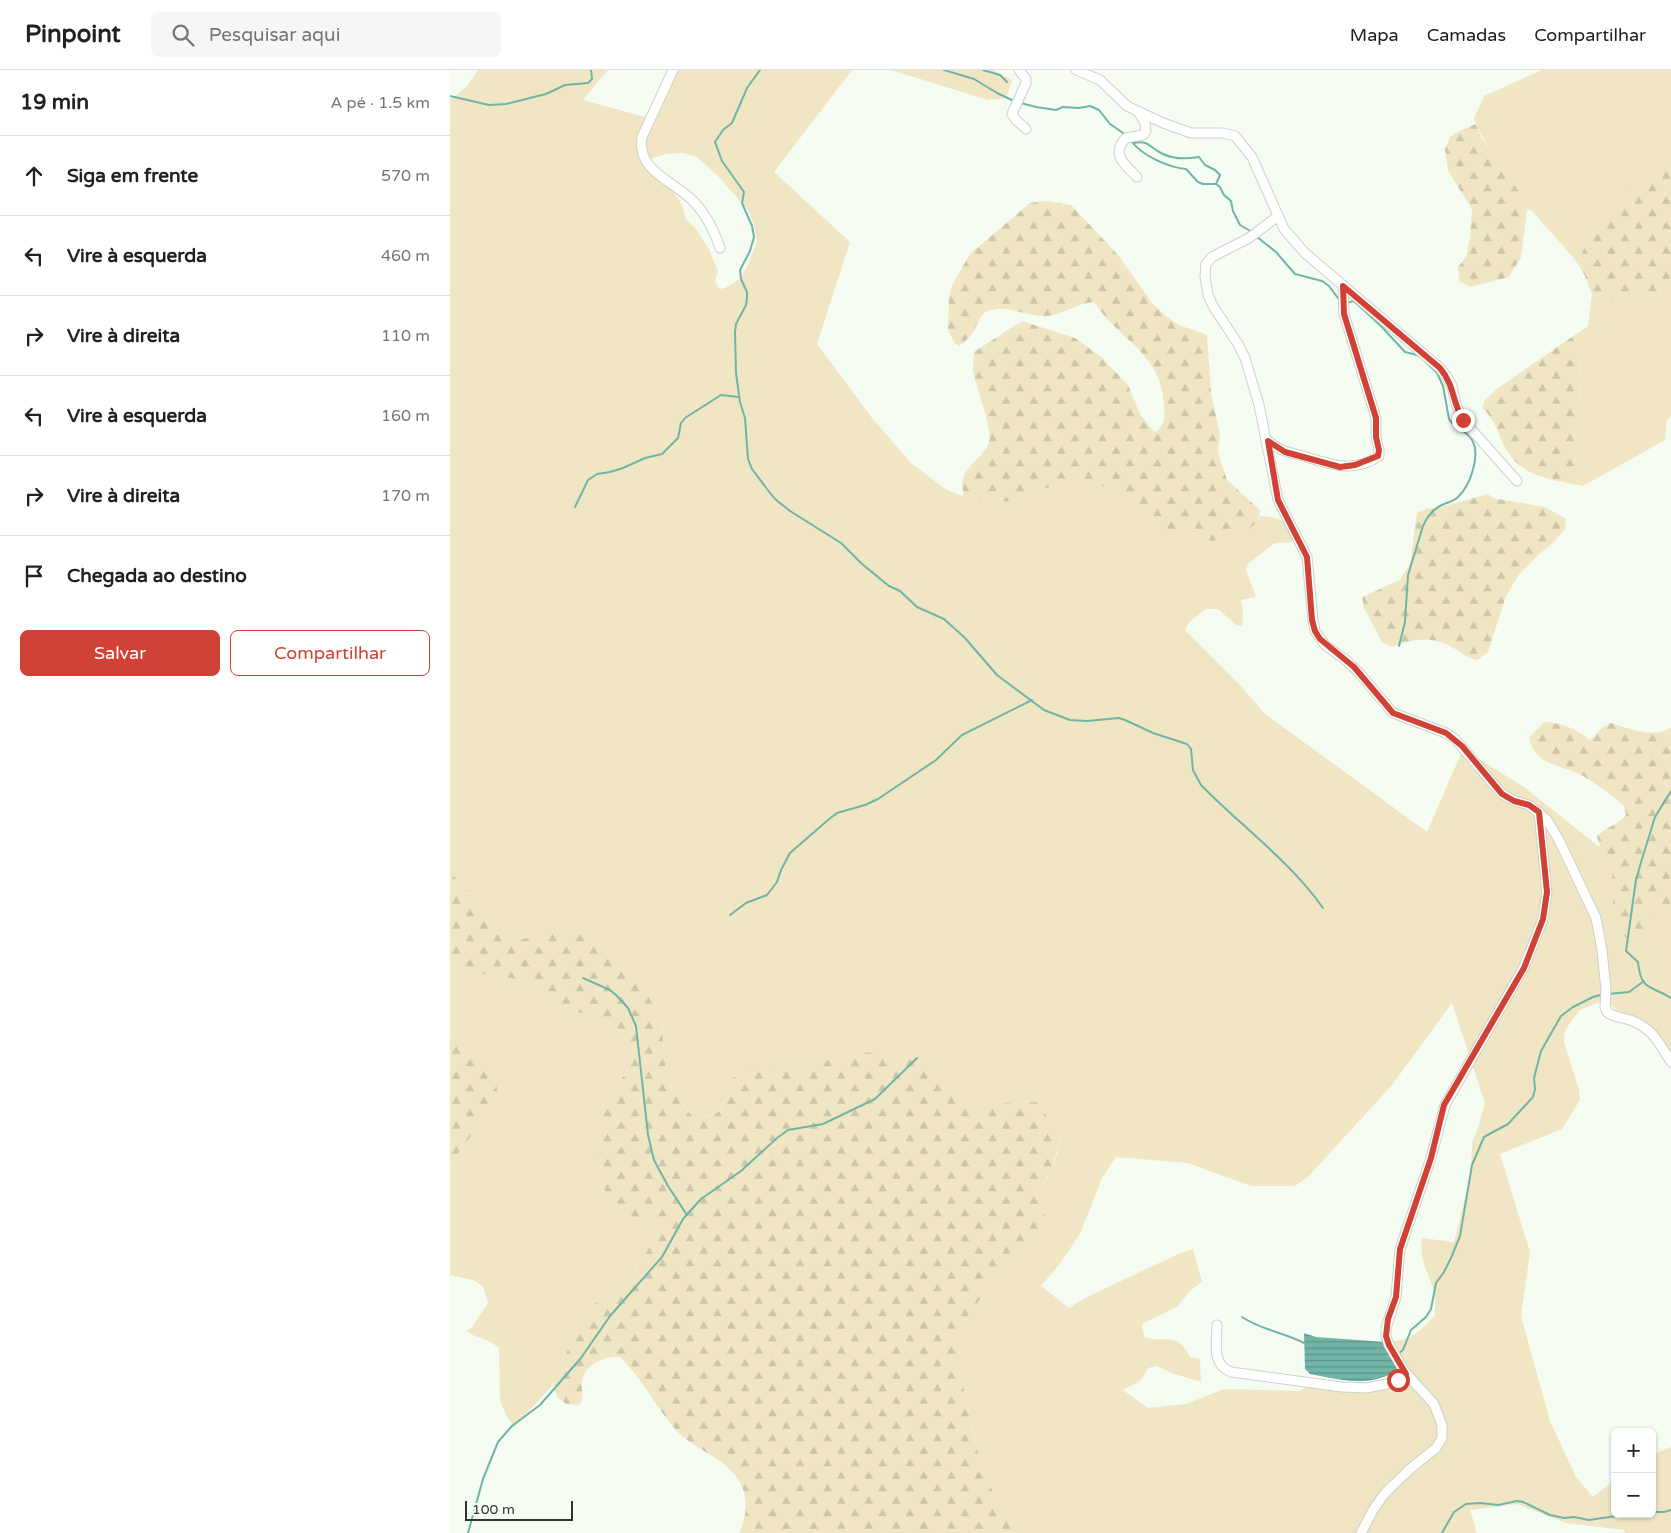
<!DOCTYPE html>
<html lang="pt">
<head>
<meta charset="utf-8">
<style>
	body { margin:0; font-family:"Varela Round",sans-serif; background:#f6f6f6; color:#202124 }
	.controls { position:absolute; right:15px; bottom:15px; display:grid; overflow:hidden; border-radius:8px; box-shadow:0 1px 4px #0004 }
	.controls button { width:45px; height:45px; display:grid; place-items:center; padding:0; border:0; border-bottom:1px solid #e0e0e0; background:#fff; color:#202124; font:25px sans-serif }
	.scale { position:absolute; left:15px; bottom:12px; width:108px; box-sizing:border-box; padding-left:5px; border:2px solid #313430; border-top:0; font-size:14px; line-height:18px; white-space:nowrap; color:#313430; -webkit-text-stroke:4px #f5fcf2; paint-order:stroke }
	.stop { position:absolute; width:15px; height:15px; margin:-11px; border:4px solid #d04236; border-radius:50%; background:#fff }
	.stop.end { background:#d04236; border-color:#fff; box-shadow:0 1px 5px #0008 }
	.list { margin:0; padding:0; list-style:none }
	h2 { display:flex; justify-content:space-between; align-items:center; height:65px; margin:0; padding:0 20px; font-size:21px }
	h2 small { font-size:16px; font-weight:400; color:#757577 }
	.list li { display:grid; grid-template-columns:32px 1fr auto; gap:15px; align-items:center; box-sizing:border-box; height:80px; padding:0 20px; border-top:1px solid #e0e0e0 }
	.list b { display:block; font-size:19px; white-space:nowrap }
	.list em { font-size:16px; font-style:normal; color:#757577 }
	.actions { display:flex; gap:10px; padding:15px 20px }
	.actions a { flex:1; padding:11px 0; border:1px solid #d04236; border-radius:8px; text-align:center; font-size:18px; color:#d04236 }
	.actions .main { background:#d04236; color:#fff }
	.icon { flex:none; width:28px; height:28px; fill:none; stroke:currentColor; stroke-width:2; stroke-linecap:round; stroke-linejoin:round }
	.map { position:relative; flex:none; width:1221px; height:1463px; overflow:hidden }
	header { display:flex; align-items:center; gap:30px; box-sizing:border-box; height:70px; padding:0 25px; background:#fff; border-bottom:1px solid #e0e0e0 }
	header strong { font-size:24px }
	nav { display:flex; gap:28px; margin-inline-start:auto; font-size:18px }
	.search { width:350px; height:45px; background:#f6f6f6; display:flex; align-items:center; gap:12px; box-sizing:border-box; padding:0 18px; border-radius:8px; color:#757577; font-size:19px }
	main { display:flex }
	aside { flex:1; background:#fff }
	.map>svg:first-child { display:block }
</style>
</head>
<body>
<header>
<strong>Pinpoint</strong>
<div class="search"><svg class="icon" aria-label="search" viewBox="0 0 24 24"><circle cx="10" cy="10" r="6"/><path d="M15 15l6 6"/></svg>Pesquisar aqui</div>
<nav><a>Mapa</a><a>Camadas</a><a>Compartilhar</a></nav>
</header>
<main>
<aside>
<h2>19 min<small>A pé · 1.5 km</small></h2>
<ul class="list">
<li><svg class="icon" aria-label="ahead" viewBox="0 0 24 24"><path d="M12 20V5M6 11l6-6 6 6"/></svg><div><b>Siga em frente</b></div><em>570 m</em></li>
<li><svg class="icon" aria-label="left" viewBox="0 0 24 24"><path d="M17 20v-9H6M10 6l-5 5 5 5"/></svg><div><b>Vire à esquerda</b></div><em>460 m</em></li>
<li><svg class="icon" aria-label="right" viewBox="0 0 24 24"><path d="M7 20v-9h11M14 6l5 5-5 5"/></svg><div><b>Vire à direita</b></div><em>110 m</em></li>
<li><svg class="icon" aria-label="left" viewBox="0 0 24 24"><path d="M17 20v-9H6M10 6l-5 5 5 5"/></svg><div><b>Vire à esquerda</b></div><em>160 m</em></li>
<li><svg class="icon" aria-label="right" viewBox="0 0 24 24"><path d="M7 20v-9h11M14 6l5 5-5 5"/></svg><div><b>Vire à direita</b></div><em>170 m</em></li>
<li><svg class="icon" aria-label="arrive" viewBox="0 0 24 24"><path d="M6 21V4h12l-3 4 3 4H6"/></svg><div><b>Chegada ao destino</b></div></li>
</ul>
<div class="actions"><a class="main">Salvar</a><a>Compartilhar</a></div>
</aside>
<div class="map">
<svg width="1221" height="1463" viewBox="0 0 1221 1463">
	<defs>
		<pattern id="forest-firs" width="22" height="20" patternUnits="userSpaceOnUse" patternTransform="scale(1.25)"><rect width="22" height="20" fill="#f0e6c4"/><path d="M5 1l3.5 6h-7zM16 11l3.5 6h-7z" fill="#cec6a9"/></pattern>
		<pattern id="water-rules" width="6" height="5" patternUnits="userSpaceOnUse" patternTransform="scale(1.25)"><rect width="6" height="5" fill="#71b5a7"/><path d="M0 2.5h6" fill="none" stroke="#5d9488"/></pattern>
	</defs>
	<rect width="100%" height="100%" fill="#f5fcf2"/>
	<g fill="#f0e6c4" fill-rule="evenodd">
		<path d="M28,0H158L133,30L203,49L229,0H402L324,102L400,172L367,274L422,348L462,394L494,418L511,426L514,424L513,421L529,428L564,431L593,419L615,413L643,412L657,418L675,431L685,436L695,449L808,451L809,446C832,447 836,451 846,470L844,472L825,473L798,494L796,500L806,527L791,530L793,542L792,556L786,555L768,539H756L739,552L735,560L790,615L814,643L977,762L1013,679L1074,717L1157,783L1162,790L1164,830L1173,865L1178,868L1196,854L1203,834H1214L1221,839V984L1212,968L1201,960L1170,944L1159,933L1150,932L1130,940L1115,960L1114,972L1129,1020L1130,1030L1112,1059L1050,1084L1080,1182L1071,1246L1100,1351L1126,1407L1143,1427L1165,1410V1444H1202V1385L1221,1377V1463H1175L1174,1460L1116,1453L1068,1434L1020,1440L1027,1463H569L554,1442L535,1406L525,1372L512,1310L509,1278L511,1264L517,1248L534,1223L559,1192L572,1181L586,1175L597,1150C588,1130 590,1120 600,1102C606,1092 608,1078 611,1068L587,1032L537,1034L519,1038L488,1000L408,982L400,983L348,1000L324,997L311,994L283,1010C276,1033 272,1047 246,1049C235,1039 222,1021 218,1008C212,991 216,971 211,954C201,919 147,857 108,860L56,875L40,855L36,847L16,819L0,802V28H3L18,15ZM233,83L247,87L268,106L299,141L304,156L307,172L297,197L290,209L275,218L269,219L265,212L268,201L259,179L246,159L236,149L232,135L224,123L202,102L199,93L202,88L216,84ZM1002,933L1035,1033L1028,1058L1022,1072L1021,1105L1004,1172L972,1168C969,1189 978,1202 984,1221C986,1228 985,1237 985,1245C968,1263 963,1270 937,1272L954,1310L914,1318L863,1312L850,1321L774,1319L736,1334L698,1338L673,1320C689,1311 689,1316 698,1298L707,1296L721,1303L751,1312L750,1289L740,1287C727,1260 715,1274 694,1267L692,1254L727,1237L740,1221L752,1212L743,1179L728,1184L635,1228L619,1238L591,1216L609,1195L630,1164L652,1108L666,1087L738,1093L801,1116H845L858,1107L942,1015Z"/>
		<path d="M441,0H543L562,10L556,28L538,30Z"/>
		<path d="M1092,0H1221V95C1192,106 1135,163 1128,194L1122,186L1081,140H1077C1062,107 1037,83 1024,48L1034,26Z"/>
		<path d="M1221,220V346L1217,350L1215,370L1133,416L1128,415L1130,271L1132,260L1138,256L1142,224L1152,229Z"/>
		<path d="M0,899L71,910L98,932L160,953L170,961L177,971L181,995L154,1034L151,1049L183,1147L205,1153L208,1163L185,1201L142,1236L109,1296L104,1314L64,1357L56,1345L50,1330L49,1278C38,1268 27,1269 16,1261L22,1257L38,1233L33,1216L23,1210L0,1205V1095L47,1030L2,969H0Z"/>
	</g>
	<g fill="url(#forest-firs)">
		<path d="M1026,54L1031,67L1068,120L1077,140L1071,187L1059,207L1020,217L1009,211L1008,197L1016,187L1020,168L1022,139L998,101L995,79L1000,67L1011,60Z"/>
		<path d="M1221,95V220L1152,229L1142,224L1134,204L1128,194C1133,172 1165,135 1181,119C1192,109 1208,100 1221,95Z"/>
		<path d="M594,131L621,135L669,186L702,233L716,246L729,255L757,265L761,323L770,364L768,381L770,389L777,410L810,440L808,451L797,461L781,467L762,471L707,456L695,449L685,436L675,431L657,418L643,412L607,415L593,419L564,431L539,432L513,421C508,397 533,391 539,372C543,358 526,318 523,301C523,295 524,288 524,282L572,251L625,268L650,286L678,315L690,344L703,361L706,362C714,355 715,348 714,338C713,297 691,282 664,256C656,249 650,240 644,232C626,233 610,247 592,246C576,246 554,234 538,241C530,244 529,252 525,259C521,266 516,271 509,276L504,272L498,260L499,227L502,215L520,184L580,133Z"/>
		<path d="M1132,260L1130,271L1128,415C1096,409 1069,406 1053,374C1047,360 1044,348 1032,338L1035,330L1048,318Z"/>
		<path d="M1038,424L1042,428L1095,437L1116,449L1115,459L1104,472L1087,486L1068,506L1056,526L1038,582L1027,590C1016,587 1012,583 1003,578C981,565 965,569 942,577L932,572L914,538L912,527L950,510L960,494L967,443L976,439L995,436Z"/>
		<path d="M1094,652C1112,653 1127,659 1140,670L1153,657L1161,653C1180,659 1202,668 1221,658V839L1214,834H1203L1196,854L1186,869C1182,869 1178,869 1175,867C1160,855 1163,807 1162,790L1150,777L1147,766C1156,757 1168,755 1176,745L1174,736C1162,725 1147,714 1133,706C1111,694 1086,697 1079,668Z"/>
		<path d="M0,802L16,819L36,847L40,855L56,875C70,871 103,858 115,860C153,865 203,920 211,955C215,972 213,992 218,1008C223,1023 234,1039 246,1049C287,1047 270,1015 292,998L311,994L324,997L348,1000L400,983L408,982L454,985L488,1000L519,1038L537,1034L587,1032L611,1067L601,1101L596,1108L591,1126L594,1143L597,1150V1163L586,1175L572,1181L559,1192L534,1223L517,1248L511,1264L509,1278L512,1310L525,1372L535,1406L554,1442L569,1463H289C295,1450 298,1437 294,1422C283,1387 247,1384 225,1359C205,1336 192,1308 170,1287C155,1286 134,1294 132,1312C131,1321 135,1328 129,1335L116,1334L107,1327L104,1314L109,1296L142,1236L185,1201L208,1163L205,1153L183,1147L156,1123L149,1104L147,1082L151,1049L154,1034L181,995L177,971L170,961L160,953L98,932L71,910L0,899Z"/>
		<path d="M0,969C21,977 52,1005 47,1030L0,1095Z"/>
	</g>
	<path fill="url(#water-rules)" d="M854,1263L866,1267L935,1272L951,1298C921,1319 893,1310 860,1304L855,1299Z"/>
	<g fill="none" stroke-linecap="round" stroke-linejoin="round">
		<g stroke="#71b5a7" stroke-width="2">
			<path d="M310,0L297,18L282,53L273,60L265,72L272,91L294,122L292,133L302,156L304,167L300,181L290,200L291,209L297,222V228L296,235L286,254L285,262L286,303L290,332L295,348L298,389L302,399L317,419L325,429L340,441L391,473L412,494L439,516L450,521L467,537L494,549L515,568L547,605L594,640L620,650L637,651L669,648L675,650L703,663L737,674L741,679L743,700L751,715C792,757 839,790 873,838"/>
			<path d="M494,0L524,9L547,23L564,31"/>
			<path d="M533,0L550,5L557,12"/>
			<path d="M0,26L39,35L56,34L96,24L115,15L138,13L142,9L141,0"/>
			<path d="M571,33L586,37L606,40L613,37L629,38L640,36L649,40L660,54L676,65"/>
			<path d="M681,71C693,86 717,97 736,99L748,112L753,114H766L770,117L774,125L781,131L783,141L790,155L802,162"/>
			<path d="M684,73C700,70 699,78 713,84C723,89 737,89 749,87L755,95L765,100L770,105L766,114"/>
			<path d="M807,167L826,182L845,204L872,211L879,216L890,231"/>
			<path d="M897,233L903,231L907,234L931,256L955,282L967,285L973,289L987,303L993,316L999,349C1004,358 1016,360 1022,370C1031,385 1020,416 1008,427C1004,431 999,432 994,434C984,438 977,447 973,456L958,505L955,552L949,576"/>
			<path d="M125,437L138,410L147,404L160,402L173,398L195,388L212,384L228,368L231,353L235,348L271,325L288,327"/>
			<path d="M1221,721L1205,747L1192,789L1186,810L1176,881L1188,892C1191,922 1201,915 1221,928"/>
			<path d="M280,845L296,833L317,825L327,812L331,800L340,783L378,750L387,743L415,735L428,729L486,690L512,665L582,630"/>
			<path d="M133,908L160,920L167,926L178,938L186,956L198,1065L204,1090L218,1116L237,1145"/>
			<path d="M1158,924L1179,922L1194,911"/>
			<path d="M792,1247C813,1261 834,1262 856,1274"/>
			<path d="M948,1284L953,1280L961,1260L976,1247L981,1239L986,1213L994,1202L1001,1188L1010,1166L1022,1095L1034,1067L1058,1054L1083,1027L1085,1019L1084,1008L1091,981L1111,946L1123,937L1143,927L1154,924"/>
			<path d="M1202,1442H1214L1221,1440"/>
			<path d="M18,1463L33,1409L48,1372L62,1356L90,1335L131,1288L160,1246L212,1187L233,1149L251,1129L291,1101L327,1068L338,1060L373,1054L425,1029L467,988"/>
			<path d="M992,1463L1004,1442L1016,1434L1030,1433L1048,1435L1067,1431L1073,1432L1100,1445L1114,1448L1124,1447L1139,1450L1180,1444"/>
		</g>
		<g stroke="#cbd2c9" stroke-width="11">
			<g id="minor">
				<path d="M223,0L192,67C186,101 224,111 243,131C256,144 264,160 270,178"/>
				<path d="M569,0L576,9V13L562,44L566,50L576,59"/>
				<path d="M626,0L650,10L677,36L713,53L741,63H772L785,66L802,87L834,159L855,183L990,298L997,307L1002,316L1006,334L1013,350L1067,411"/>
				<path d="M687,107C675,95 660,84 676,68L693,65L696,61L695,53L689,43"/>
				<path d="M828,146L799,168L762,187L756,194L755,206L758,225L763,236L788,274L795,288L809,335L828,430L857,487L863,550L865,561L875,575L897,591L911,605L943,643L996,663L1005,669L1052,724L1065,731L1079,735L1097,750L1109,770L1146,848L1152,880L1156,920L1155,937L1157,942C1164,948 1172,947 1180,950C1204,959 1208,972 1221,992"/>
				<path d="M818,371C834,383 836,381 853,386C880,394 903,404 929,386V380L926,367V348L894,244L893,216"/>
				<path d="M767,1255C767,1273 761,1294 781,1302L892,1317L916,1318L937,1314L956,1304"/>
				<path d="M911,1463L923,1440L935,1423L960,1399L986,1378L992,1368V1355L984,1334L955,1302L939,1275L936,1266V1258L946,1227L950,1179L981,1088L995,1035L1074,897L1093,849L1097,823L1089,742"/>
			</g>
		</g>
		<use href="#minor" stroke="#fff" stroke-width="9"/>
	</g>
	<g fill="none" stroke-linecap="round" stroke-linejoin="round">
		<path stroke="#d04236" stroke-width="6" d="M948,1310L956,1304L939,1275L936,1266L938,1249L946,1227L950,1179L981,1088L994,1035L1074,898L1093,849L1097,822L1089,742L1079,735L1064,731L1052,724L1012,676L996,663L943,643L904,597L870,569L865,561L862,550L857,487L828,430L818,371L835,382L890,397L905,395L928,386L929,380L926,367V348L894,244L893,216L990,298C1005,316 1002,332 1013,350"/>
	</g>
</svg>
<div class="controls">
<button>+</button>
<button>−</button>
</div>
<div class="scale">100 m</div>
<div class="stop" style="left:948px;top:1310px"></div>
<div class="stop end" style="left:1013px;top:350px"></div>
</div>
</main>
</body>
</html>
